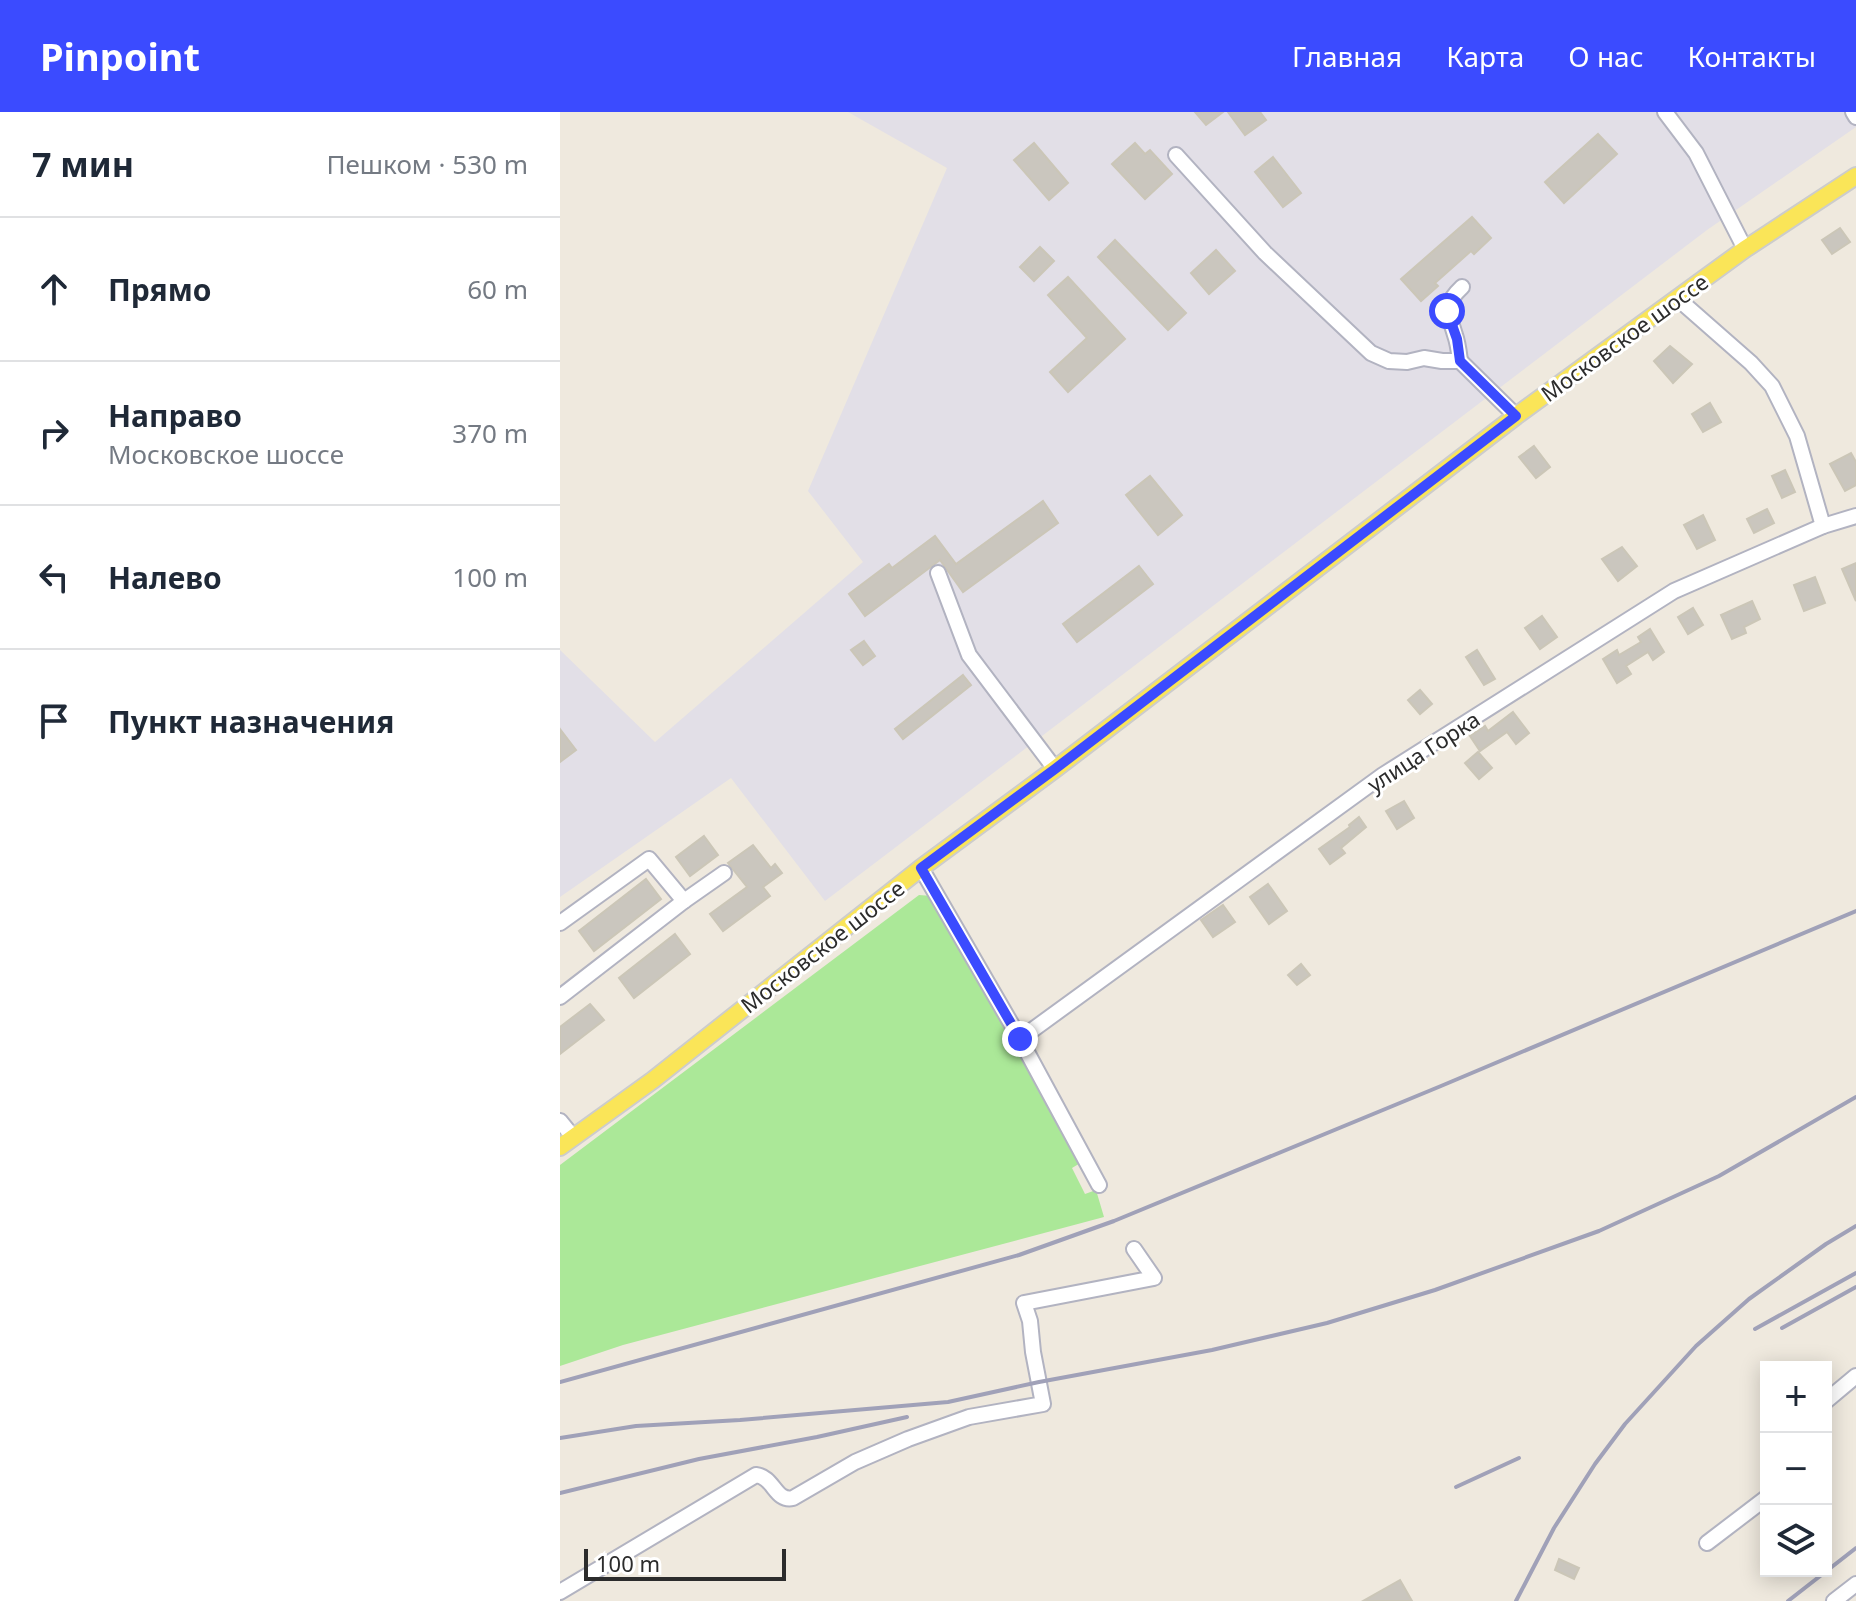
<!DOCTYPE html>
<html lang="ru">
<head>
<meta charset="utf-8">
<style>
	body { margin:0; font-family:"Noto Sans",sans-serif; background:#f2f2f3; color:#1f2937 }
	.controls { position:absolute; right:24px; bottom:24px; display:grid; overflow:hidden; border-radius:0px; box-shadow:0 4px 20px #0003 }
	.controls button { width:72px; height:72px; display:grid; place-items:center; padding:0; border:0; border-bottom:2px solid #e0e1e3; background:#fff; color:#1f2937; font:40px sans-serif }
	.scale { position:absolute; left:24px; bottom:20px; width:202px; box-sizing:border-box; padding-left:8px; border:4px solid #2c2c2c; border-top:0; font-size:22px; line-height:28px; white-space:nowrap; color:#2c2c2c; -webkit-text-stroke:6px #fff; paint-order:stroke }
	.stop { position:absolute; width:24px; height:24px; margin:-18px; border:6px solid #3b4bff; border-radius:50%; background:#fff }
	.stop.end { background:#3b4bff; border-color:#fff; box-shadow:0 2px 8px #0008 }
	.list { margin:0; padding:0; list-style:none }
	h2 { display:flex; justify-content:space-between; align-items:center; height:104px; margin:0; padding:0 32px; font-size:34px }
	h2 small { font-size:26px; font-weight:400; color:#747a83 }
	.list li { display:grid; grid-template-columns:52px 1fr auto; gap:24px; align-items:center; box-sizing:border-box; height:144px; padding:0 32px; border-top:2px solid #e0e1e3 }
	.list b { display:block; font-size:30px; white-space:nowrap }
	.list p { margin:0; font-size:26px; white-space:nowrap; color:#747a83 }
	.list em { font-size:26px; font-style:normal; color:#747a83 }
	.icon { flex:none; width:44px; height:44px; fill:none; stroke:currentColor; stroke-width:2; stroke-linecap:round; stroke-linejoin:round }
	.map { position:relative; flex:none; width:1296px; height:1489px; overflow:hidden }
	header { display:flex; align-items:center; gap:48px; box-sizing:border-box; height:112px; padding:0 40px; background:#3b4bff; color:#fff }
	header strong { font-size:38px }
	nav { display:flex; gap:44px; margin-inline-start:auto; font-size:28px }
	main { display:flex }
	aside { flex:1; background:#fff }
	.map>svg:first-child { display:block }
</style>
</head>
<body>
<header>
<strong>Pinpoint</strong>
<nav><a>Главная</a><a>Карта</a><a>О нас</a><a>Контакты</a></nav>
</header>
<main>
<aside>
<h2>7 мин<small>Пешком · 530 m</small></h2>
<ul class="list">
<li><svg class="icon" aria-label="ahead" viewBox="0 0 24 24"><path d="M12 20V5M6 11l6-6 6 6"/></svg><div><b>Прямо</b></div><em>60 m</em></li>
<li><svg class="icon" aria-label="right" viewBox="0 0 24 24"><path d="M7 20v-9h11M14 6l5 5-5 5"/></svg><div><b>Направо</b><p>Московское шоссе</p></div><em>370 m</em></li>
<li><svg class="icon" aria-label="left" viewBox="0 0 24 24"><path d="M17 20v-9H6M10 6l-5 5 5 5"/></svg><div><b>Налево</b></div><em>100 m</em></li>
<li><svg class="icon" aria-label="arrive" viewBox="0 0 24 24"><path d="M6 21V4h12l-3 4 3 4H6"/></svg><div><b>Пункт назначения</b></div></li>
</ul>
</aside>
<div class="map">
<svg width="1296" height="1489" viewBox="0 0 1296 1489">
	<rect width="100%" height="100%" fill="#efe9de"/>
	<path fill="#e2dfe7" d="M288,0H1296V15L1147,118L265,789L171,666L0,785V538L95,630L303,450L248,379L387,56Z"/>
	<path fill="#abe898" d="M359,783L372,784L522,1050L512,1056L525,1082L536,1078L544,1105L63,1233L0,1254V1053Z"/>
	<g fill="#cac6be" stroke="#cbc6b7" stroke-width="2">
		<path d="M635,0H663L646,13Z"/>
		<path d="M668,0H700L706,8L685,23Z"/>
		<path d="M1038,22L1057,42L1004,91L985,70Z"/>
		<path d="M474,31L508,71L489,88L454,48Z"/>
		<path d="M575,31L585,42L590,38L612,62L585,87L552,52Z"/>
		<path d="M713,45L741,81L723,95L695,60Z"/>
		<path d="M912,105L931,126L914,142L911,139L875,171L878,174L861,189L841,167Z"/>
		<path d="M1280,116L1290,130L1272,142L1262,128Z"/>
		<path d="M555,128L626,201L608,218L538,145Z"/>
		<path d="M480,135L494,149L474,169L460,155Z"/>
		<path d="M656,138L675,159L649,182L631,161Z"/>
		<path d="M508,165L565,227L508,280L490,260L527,226L488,183Z"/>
		<path d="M1110,234L1132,252L1113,271L1094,249Z"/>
		<path d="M1150,291L1161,310L1143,320L1132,302Z"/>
		<path d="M974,334L990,355L976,366L959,345Z"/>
		<path d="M1291,341L1296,350V373L1285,379L1270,352Z"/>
		<path d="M1225,358L1235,380L1222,386L1212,364Z"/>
		<path d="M590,364L622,403L598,423L566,383Z"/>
		<path d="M483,389L498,411L403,480L380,448L305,504L289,482L329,452L332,456L375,424L396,452Z"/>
		<path d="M1207,397L1214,411L1194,421L1187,407Z"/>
		<path d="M1143,403L1155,428L1137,437L1124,413Z"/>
		<path d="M1062,435L1077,454L1058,469L1042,447Z"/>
		<path d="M1296,451V489L1282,457Z"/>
		<path d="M579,454L593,472L517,530L503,512Z"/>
		<path d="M1255,465L1265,491L1244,499L1234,473Z"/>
		<path d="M1192,489L1200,507L1184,515L1186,521L1172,527L1161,503Z"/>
		<path d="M1133,496L1143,513L1128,522L1118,505Z"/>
		<path d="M982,504L997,525L980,537L965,516Z"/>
		<path d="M1090,517L1104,540L1093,548L1088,540L1066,554L1071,562L1057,571L1043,547L1057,538L1059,543L1081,530L1078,525Z"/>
		<path d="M304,529L315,544L303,553L291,538Z"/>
		<path d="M917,538L935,567L924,573L906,545Z"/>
		<path d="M403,563L411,573L343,627L335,617Z"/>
		<path d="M860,578L872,592L860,602L848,588Z"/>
		<path d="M953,600L969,621L956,632L947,620L920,639L910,624L925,614L928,619Z"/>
		<path d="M0,617L16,638L0,650Z"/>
		<path d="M918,640L932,656L919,667L905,651Z"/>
		<path d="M844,689L854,706L837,717L826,699Z"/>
		<path d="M799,705L806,715L781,736L785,741L770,752L759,737L790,715L789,713Z"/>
		<path d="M144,724L158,743L130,764L116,745Z"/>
		<path d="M193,733L211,756L215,752L222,761L203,775L210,784L163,819L150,802L187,775L168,751Z"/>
		<path d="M86,767L101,787L34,839L19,819Z"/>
		<path d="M708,772L727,799L709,812L690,785Z"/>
		<path d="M663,793L675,810L653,825L641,808Z"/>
		<path d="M115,822L130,842L74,886L59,866Z"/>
		<path d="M741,852L750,863L737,873L728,863Z"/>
		<path d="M30,892L44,908L0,942V915Z"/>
		<path d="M999,1447L1019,1456L1014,1467L995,1458Z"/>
		<path d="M840,1468L852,1489H803Z"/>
	</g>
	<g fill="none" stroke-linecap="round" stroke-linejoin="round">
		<g stroke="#b2b3c1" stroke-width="18">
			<g id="minor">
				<path d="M1105,0L1136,41L1185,137"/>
				<path d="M1293,0L1296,5"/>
				<path d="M616,43L705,141L811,241L829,249L847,250L864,246L882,249H900L956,304"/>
				<path d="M1117,186L1191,251L1212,274L1237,324L1263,414"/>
				<path d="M900,249C899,241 898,231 895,223C888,199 882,194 902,175"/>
				<path d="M378,461L409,543L495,657"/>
				<path d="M361,756L460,927L539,1073"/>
				<path d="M124,789L164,761"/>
				<path d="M0,811L89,747L124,789L0,885"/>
				<path d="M460,927L823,663L1114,479L1263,414L1296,404"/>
				<path d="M0,1009L13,1025"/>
				<path d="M1266,1289L1296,1264"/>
				<path d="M1147,1431L1206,1386"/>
				<path d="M0,1480L196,1363C214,1365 215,1390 233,1386L295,1350L348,1327L409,1305L483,1292L473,1240L470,1209L464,1191L594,1166L574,1137"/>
				<path d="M1274,1489L1296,1472"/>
			</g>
		</g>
		<g stroke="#ccc" stroke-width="20">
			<path id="major" d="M0,1035L93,968L361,756L495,657L956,304L1185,137L1296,64"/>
		</g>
		<use href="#minor" stroke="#fff" stroke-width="14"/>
		<use href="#major" stroke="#fae558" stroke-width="16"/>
		<g stroke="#a0a1b8" stroke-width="4">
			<path d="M1222,1216L1296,1175"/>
			<path d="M1195,1217L1296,1161"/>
			<path d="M0,1270L459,1143L554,1109L881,974L1296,799"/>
			<path d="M0,1326L76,1314L180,1308L388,1290L479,1270L652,1238L767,1211L875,1178L1039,1119L1159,1064L1296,985"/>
			<path d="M896,1375L959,1346"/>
			<path d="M0,1381L139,1347L257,1325L347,1305"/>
			<path d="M956,1489L994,1416L1035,1352L1065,1312L1136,1234L1189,1187L1266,1132L1296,1114"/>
			<path d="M1228,1489L1296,1436"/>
		</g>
	</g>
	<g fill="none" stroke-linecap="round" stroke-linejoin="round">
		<path stroke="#3b4bff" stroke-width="10" d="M460,927L361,756L495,657L956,304L900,249L897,227L887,199"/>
	</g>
	<g text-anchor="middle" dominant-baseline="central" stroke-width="6" stroke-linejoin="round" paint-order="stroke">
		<g font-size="22" fill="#2c2c2c" stroke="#fff">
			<text transform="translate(1064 225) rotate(-36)">Московское шоссе</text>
			<text transform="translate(863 639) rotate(-33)">улица Горка</text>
			<text transform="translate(262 834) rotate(-38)">Московское шоссе</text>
		</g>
	</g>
</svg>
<div class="controls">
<button>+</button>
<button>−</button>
<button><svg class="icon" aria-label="layers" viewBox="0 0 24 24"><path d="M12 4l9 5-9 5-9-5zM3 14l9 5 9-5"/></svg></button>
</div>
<div class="scale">100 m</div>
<div class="stop" style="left:887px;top:199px"></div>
<div class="stop end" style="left:460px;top:927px"></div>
</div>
</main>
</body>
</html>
